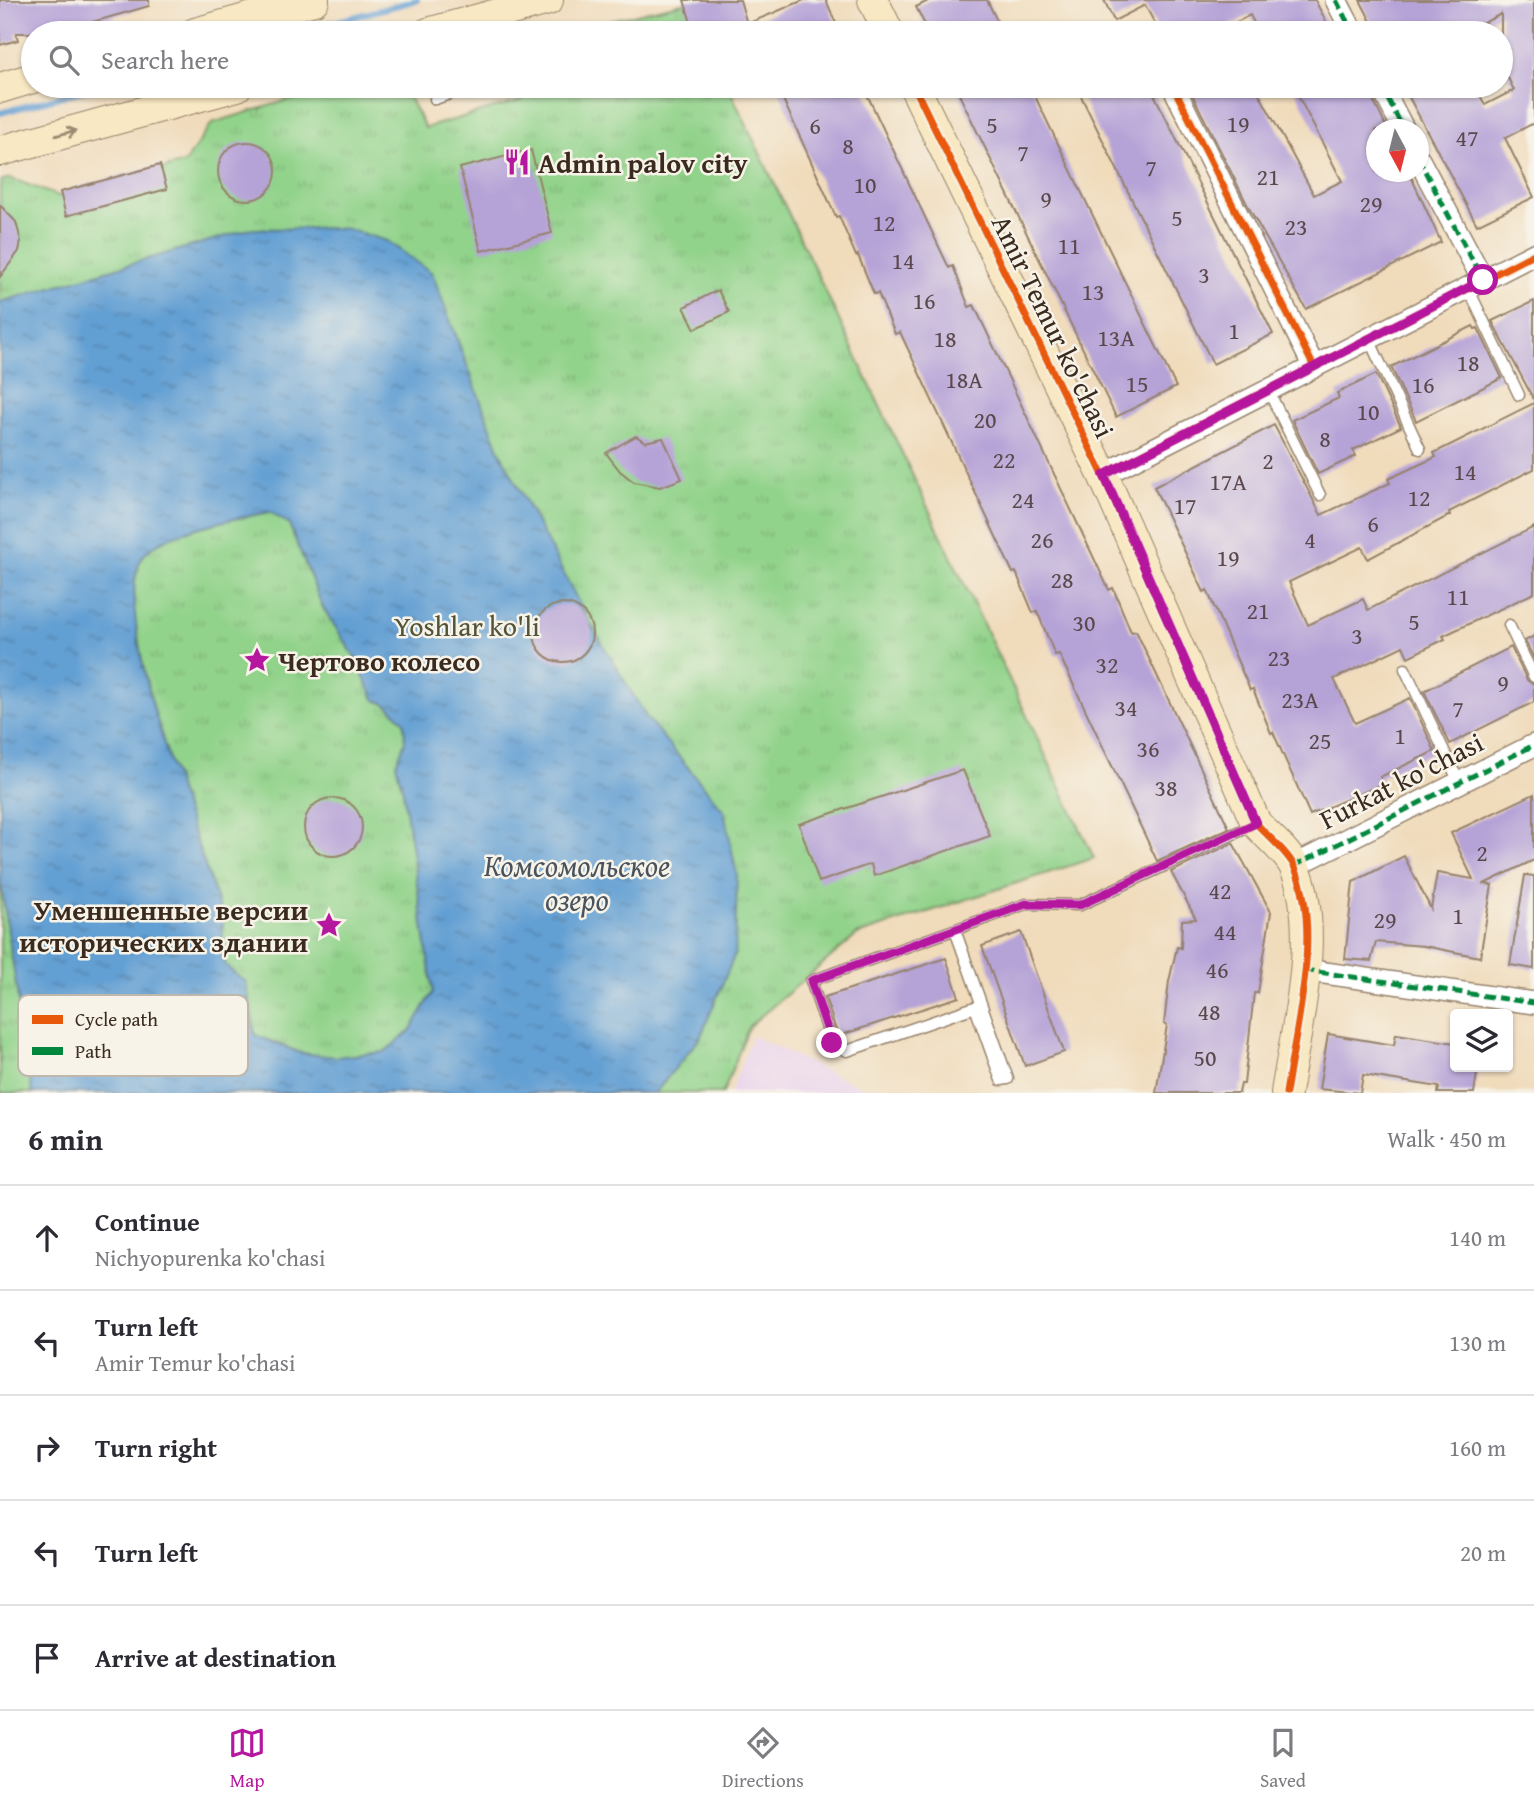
<!DOCTYPE html>
<html lang="en">
<head>
<meta charset="utf-8">
<style>
	body { margin:0; font-family:"Gentium Book Plus",serif; background:#f2f2f3; color:#2b2b33 }
	.controls { position:absolute; right:21px; bottom:21px; display:grid; overflow:hidden; border-radius:7px; box-shadow:0 2px 5px #0004 }
	.controls button { width:63px; height:63px; display:grid; place-items:center; padding:0; border:0; border-bottom:2px solid #e1e1e2; background:#fff; color:#2b2b33; font:35px sans-serif }
	.compass { position:absolute; left:1366px; top:119px; width:63px; height:63px; border-radius:50%; background:#fff; box-shadow:0 2px 5px #0004; rotate:173deg }
	.stop { position:absolute; width:21px; height:21px; margin:-16px; border:5px solid #b5179e; border-radius:50%; background:#fff }
	.stop.end { background:#b5179e; border-color:#fff; box-shadow:0 2px 7px #0008 }
	.list { margin:0; padding:0; list-style:none }
	h2 { display:flex; justify-content:space-between; align-items:center; height:91px; margin:0; padding:0 28px; font-size:30px }
	h2 small { font-size:23px; font-weight:400; color:#7c7c81 }
	.list li { display:grid; grid-template-columns:46px 1fr auto; gap:21px; align-items:center; box-sizing:border-box; height:105px; padding:0 28px; border-top:2px solid #e1e1e2 }
	.list b { display:block; font-size:26px; white-space:nowrap }
	.list p { margin:0; font-size:23px; white-space:nowrap; color:#7c7c81 }
	.list em { font-size:23px; font-style:normal; color:#7c7c81 }
	.icon { flex:none; width:38px; height:38px; fill:none; stroke:currentColor; stroke-width:2; stroke-linecap:round; stroke-linejoin:round }
	.map { position:relative; flex:none; width:1534px; height:1093px; overflow:hidden }
	.search { position:absolute; background:#fff; box-shadow:0 2px 5px #0004; left:21px; right:21px; top:21px; height:77px; display:flex; align-items:center; gap:18px; box-sizing:border-box; padding:0 24px; border-radius:38px; color:#7c7c81; font-size:26px }
	.sheet { height:616px; background:#fff }
	nav { display:flex; justify-content:space-around; align-items:center; box-sizing:border-box; height:98px; border-top:2px solid #e1e1e2; background:#fff; font-size:19px; color:#7c7c81 }
	nav a { display:grid; justify-items:center; gap:4px }
	nav .on { color:#b5179e }
	.map>svg:first-child { display:block }
</style>
</head>
<body>
<div class="map">
<svg width="1534" height="1093" viewBox="0 0 1534 1093">
	<defs>
		<pattern id="park-tufts" width="24" height="20" patternUnits="userSpaceOnUse" patternTransform="scale(1.75)"><rect width="24" height="20" fill="#92d38b"/><path d="M3 7l-1-3M5 7V3M7 7l1-3M15 17l-1-3M17 17v-4M19 17l1-3" fill="none" stroke="#7fb578"/></pattern>
		<pattern id="water-ripples" width="26" height="14" patternUnits="userSpaceOnUse" patternTransform="scale(1.75)"><rect width="26" height="14" fill="#629fd3"/><path d="M2 4q2-2 4 0t4 0M15 11q2-2 4 0t4 0" fill="none" stroke="#5282ab"/></pattern>
	</defs>
	<rect width="100%" height="100%" fill="#f7f3e8"/>
	<filter id="ink" filterUnits="userSpaceOnUse"><feTurbulence type="fractalNoise" baseFrequency=".0143" numOctaves="2"/><feDisplacementMap in="SourceGraphic" scale="14" xChannelSelector="R" yChannelSelector="G"/><feConvolveMatrix kernelMatrix="1 2 1 2 8 2 1 2 1" color-interpolation-filters="sRGB"/></filter>
	<filter id="wash" filterUnits="userSpaceOnUse"><feTurbulence type="fractalNoise" baseFrequency=".00686" numOctaves="4" result="noise"/><feDisplacementMap in="SourceGraphic" scale="28" xChannelSelector="R" yChannelSelector="G"/><feGaussianBlur stdDeviation="1.57" result="paint"/><feColorMatrix in="noise" values="0 0 0 0 0 0 0 0 0 0 0 0 0 0 0 0 0 1.4 0 .05"/><feComposite in="paint" operator="in"/></filter>
	<g filter="url(#wash)">
		<rect width="100%" height="100%" fill="#f0dbbb"/>
		<path fill="#e9d1ed" d="M752,1036L868,1090V1093H730Z"/>
		<g fill="url(#park-tufts)" stroke="#667e54" stroke-width="2">
			<path d="M688,2L703,33H556Z"/>
			<path d="M335,86H403L425,128L523,100L519,86H728L1094,858L857,935L749,1026L723,1093H0V181L10,178L58,196L185,163L212,123Z"/>
		</g>
		<path fill="url(#water-ripples)" stroke="#4e6478" stroke-width="2" fill-rule="evenodd" d="M344,228L387,241L432,273L501,454L587,618L647,718L724,811L737,875L735,954L700,1038L655,1093H32L0,878V302L250,229ZM270,512L289,524L323,608L353,654L374,699L389,706L404,722L405,742L396,764L403,791L433,992L410,1031L384,1052L335,1057L301,1053L255,1035L246,982C240,977 230,972 226,965C216,948 227,930 221,913C200,845 107,617 142,558C157,531 240,518 270,512Z"/>
		<g fill="none" stroke-linecap="round" stroke-linejoin="round">
			<g stroke="#629fd3" stroke-width="6">
				<path d="M294,33L417,0"/>
				<path d="M0,113L100,86"/>
			</g>
		</g>
		<g id="blocks">
			<g fill="#b5a2d7">
				<path d="M0,0H149V6L54,33H16L18,40L0,45Z"/>
				<path d="M684,0H740L747,24L804,0H826L840,33H694Z"/>
				<path d="M930,0H987L1003,33H929L916,7Z"/>
				<path d="M1104,0H1315L1332,33H1259L1250,15L1215,33H1160L1145,5L1114,21Z"/>
				<path d="M1360,0H1534V123L1505,138L1534,197L1477,225L1403,86H1475L1485,105L1514,90L1501,64V14L1464,33H1377Z"/>
				<path d="M777,86H863L949,268L953,266L969,307L974,305L1109,590L1113,588L1131,632L1136,631L1229,828L1157,861L1059,654L1055,655L1037,611L1033,613L1016,572L1013,573L900,332L895,334L878,293L874,294L858,255L856,256L839,216L836,217Z"/>
				<path d="M955,86H1030L1176,387L1116,417Z"/>
				<path d="M1076,86H1150L1273,334L1213,364Z"/>
				<path d="M1188,86H1255L1314,195L1342,181L1293,86H1366L1388,130H1376V172H1409L1441,242L1306,309L1249,208Z"/>
				<circle cx="247" cy="171" r="29"/>
				<path d="M531,150L552,233L481,251L460,168Z"/>
				<path d="M160,165L167,189L66,216L60,192Z"/>
				<path d="M0,205L16,222L21,241L19,251L0,277Z"/>
				<path d="M718,290L729,312L695,329L684,307Z"/>
				<path d="M1534,301V400L1492,321Z"/>
				<path d="M1473,326L1475,329L1478,328L1502,378L1416,421L1391,367Z"/>
				<path d="M1376,374L1401,427L1353,450L1356,456L1318,474L1292,420L1339,398L1337,393Z"/>
				<path d="M1534,403V469L1449,512L1450,515L1368,559L1362,547L1289,582L1308,625L1363,599L1368,610L1534,527V593L1443,636L1445,639L1408,657L1403,646L1334,679L1355,723L1410,698L1435,751L1380,777L1383,784L1310,815L1273,732L1271,733L1253,689L1250,690L1207,590L1204,592L1154,487L1274,425L1321,515L1390,483L1388,479L1436,457L1434,453Z"/>
				<path d="M636,436L645,442L663,438L682,479L660,487L634,482L620,471L606,453Z"/>
				<circle cx="563" cy="633" r="29"/>
				<path d="M1534,636V659L1525,641Z"/>
				<path d="M1511,647L1527,680L1534,685V702L1450,744L1424,691Z"/>
				<path d="M963,770L990,836L874,876L871,864L819,882L799,824Z"/>
				<path d="M1534,794V860L1484,884L1492,885L1480,957L1424,946L1376,942L1371,961L1345,959L1353,882L1404,856L1431,909L1437,873L1473,879L1451,833Z"/>
				<circle cx="333" cy="827" r="29"/>
				<path d="M1233,843L1271,912L1258,993H1254L1244,1084H1241L1239,1093H1156L1167,1025L1164,1024L1169,981L1177,947L1181,948L1182,920L1196,919L1171,872Z"/>
				<path d="M1525,875L1534,876V969L1510,965Z"/>
				<path d="M1021,932L1064,1052L1025,1066L982,946Z"/>
				<path d="M946,958L959,997L838,1036L825,997Z"/>
				<path d="M1328,1034L1394,1045L1396,1034L1455,1043V1067H1478L1474,1093H1438L1439,1087L1363,1075L1360,1093L1319,1089Z"/>
			</g>
		</g>
	</g>
	<g filter="url(#ink)">
		<use href="#blocks" fill-opacity="0" stroke="#96826c" stroke-width="2"/>
		<g fill="none" stroke-linecap="round" stroke-linejoin="round">
			<g stroke="#96826c" stroke-width="13">
				<g id="lane">
					<path d="M435,99L473,86"/>
					<path d="M1468,288L1519,395"/>
					<path d="M1369,339L1420,449"/>
					<path d="M1268,390L1320,495"/>
					<path d="M1509,625L1534,677"/>
					<path d="M1405,669L1459,782"/>
					<path d="M955,930L1008,1079L1001,1080L975,1007L847,1051L832,1043L811,981L1026,904L1080,905L1253,825"/>
				</g>
			</g>
			<g stroke="#96826c" stroke-width="24">
				<g id="street">
					<path d="M1336,0L1353,33"/>
					<path d="M1173,86L1314,367"/>
					<path d="M1381,86L1404,130"/>
					<path d="M1418,158L1483,280"/>
					<path d="M1103,475L1534,254"/>
					<path d="M1294,866L1534,745"/>
					<path d="M1304,970L1534,1003"/>
				</g>
			</g>
			<g stroke="#96826c" stroke-width="32">
				<g id="secondary">
					<path d="M873,0L889,33"/>
					<path d="M195,33L314,0"/>
					<path d="M428,33L548,0"/>
					<path d="M914,86L1103,475L1256,823C1267,836 1288,852 1295,868C1322,931 1296,1027 1286,1093"/>
					<path d="M0,88L33,78"/>
					<path d="M0,151L237,86"/>
				</g>
			</g>
			<use href="#lane" stroke="#fff" stroke-width="10"/>
			<use href="#street" stroke="#fff" stroke-width="21"/>
			<use href="#secondary" stroke="#f8e8c3" stroke-width="30"/>
			<g stroke="#00873e" stroke-width="5" stroke-dasharray="10 5" stroke-linecap="butt">
				<path d="M1336,0L1353,33"/>
				<path d="M1381,86L1404,130"/>
				<path d="M1418,158L1483,280"/>
				<path d="M1294,866L1534,745"/>
				<path d="M1304,970L1534,1003"/>
			</g>
			<g stroke="#f7f3e8" stroke-width="11">
				<g id="cycleway">
					<path d="M914,86L1103,475L1256,823C1267,836 1288,852 1295,868C1322,931 1296,1027 1286,1093"/>
					<path d="M1173,86L1314,367"/>
					<path d="M1103,475L1534,254"/>
				</g>
			</g>
			<use href="#cycleway" stroke="#e8590c" stroke-width="7"/>
		</g>
		<defs><path id="oneway-shaft" d="M-6 0H5M1.5-3L5.5 0L1.5 3" fill="none" stroke-width="1.6" stroke-linecap="round" stroke-linejoin="round" transform="scale(1.75)"/></defs>
		<use stroke="#9a8970" href="#oneway-shaft" transform="translate(66 133) rotate(-15)"/>
	</g>
	<g fill="none" stroke-linecap="round" stroke-linejoin="round" filter="url(#ink)">
		<path stroke="#b5179e" stroke-width="9" d="M832,1043L811,981L1026,904L1080,905L1256,823L1104,475L1483,280"/>
	</g>
	<defs>
		<g id="restaurant-bare" transform="scale(2.1)"><path d="M-5-6h1v4h1v-4h1v4h1v-4h1v5L-1.5 .5V6h-2V.5L-5-1ZM5-6V6H3V1.5H1.5Q1.5-4 5-6Z" fill="#b5179e" stroke="#f7f3e8" stroke-width="2.5" paint-order="stroke"/></g>
		<g id="sight-bare" transform="scale(2.1)"><path d="M0-6L1.8-2.2L6-1.7L2.9 1.2L3.7 5.4L0 3.3L-3.7 5.4L-2.9 1.2L-6-1.7L-1.8-2.2Z" fill="#b5179e" stroke="#f7f3e8" stroke-width="2.5" paint-order="stroke"/></g>
	</defs>
	<g fill-rule="evenodd">
		<use href="#restaurant-bare" x="517" y="162"/>
		<use href="#sight-bare" x="257" y="660"/>
		<use href="#sight-bare" x="329" y="925"/>
	</g>
	<g text-anchor="middle" dominant-baseline="central" stroke-width="5" stroke-linejoin="round" paint-order="stroke">
		<g font-size="24" fill="#5a484c">
			<text x="1238" y="123">19</text>
			<text x="992" y="124">5</text>
			<text x="815" y="125">6</text>
			<text x="1467" y="137">47</text>
			<text x="848" y="145">8</text>
			<text x="1023" y="152">7</text>
			<text x="1151" y="167">7</text>
			<text x="1268" y="176">21</text>
			<text x="865" y="184">10</text>
			<text x="1046" y="198">9</text>
			<text x="1371" y="203">29</text>
			<text x="1177" y="217">5</text>
			<text x="884" y="222">12</text>
			<text x="1296" y="226">23</text>
			<text x="1069" y="245">11</text>
			<text x="903" y="260">14</text>
			<text x="1204" y="274">3</text>
			<text x="1093" y="291">13</text>
			<text x="924" y="300">16</text>
			<text x="1234" y="330">1</text>
			<text x="1116" y="337">13A</text>
			<text x="945" y="338">18</text>
			<text x="1468" y="362">18</text>
			<text x="964" y="379">18A</text>
			<text x="1137" y="383">15</text>
			<text x="1423" y="384">16</text>
			<text x="1368" y="411">10</text>
			<text x="985" y="419">20</text>
			<text x="1325" y="438">8</text>
			<text x="1004" y="459">22</text>
			<text x="1268" y="460">2</text>
			<text x="1465" y="471">14</text>
			<text x="1228" y="481">17A</text>
			<text x="1419" y="497">12</text>
			<text x="1023" y="499">24</text>
			<text x="1185" y="505">17</text>
			<text x="1373" y="523">6</text>
			<text x="1042" y="539">26</text>
			<text x="1310" y="539">4</text>
			<text x="1228" y="557">19</text>
			<text x="1062" y="579">28</text>
			<text x="1458" y="596">11</text>
			<text x="1258" y="610">21</text>
			<text x="1414" y="621">5</text>
			<text x="1084" y="622">30</text>
			<text x="1357" y="635">3</text>
			<text x="1279" y="657">23</text>
			<text x="1107" y="664">32</text>
			<text x="1503" y="682">9</text>
			<text x="1300" y="699">23A</text>
			<text x="1126" y="707">34</text>
			<text x="1458" y="708">7</text>
			<text x="1400" y="735">1</text>
			<text x="1320" y="740">25</text>
			<text x="1148" y="748">36</text>
			<text x="1166" y="787">38</text>
			<text x="1482" y="852">2</text>
			<text x="1220" y="890">42</text>
			<text x="1458" y="915">1</text>
			<text x="1385" y="919">29</text>
			<text x="1225" y="931">44</text>
			<text x="1217" y="969">46</text>
			<text x="1209" y="1011">48</text>
			<text x="1205" y="1057">50</text>
		</g>
		<g font-size="28" font-weight="bold" fill="#3b2a1e" stroke="#f7f3e8" text-anchor="start">
			<text x="538" y="162">Admin palov city</text>
			<text x="278" y="660">Чертово колесо</text>
			<text x="308" y="909" text-anchor="end">Уменшенные версии<tspan x="308" dy="32">исторических здании</tspan></text>
		</g>
		<g font-size="28" fill="#3b2a1e" stroke="#f7f3e8">
			<text transform="translate(1054 326) rotate(64)">Amir Temur ko'chasi</text>
			<text transform="translate(1401 780) rotate(-27)">Furkat ko'chasi</text>
		</g>
		<g font-size="28" fill="#515439" stroke="#f7f3e8">
			<text x="467" y="625">Yoshlar ko'li</text>
		</g>
		<g font-size="30" font-style="italic" fill="#49535d" stroke="#f7f3e8">
			<text x="577" y="865">Комсомольское<tspan x="577" dy="34">озеро</tspan></text>
		</g>
	</g>
	<rect x="18" y="995" width="230" height="81" rx="10" fill="#f7f3e8" stroke="#bfb7ab" stroke-width="2"/>
	<rect x="32" y="1015" width="31" height="9" fill="#e8590c"/>
	<rect x="32" y="1047" width="31" height="8" fill="#00873e"/>
	<g font-size="19" fill="#3b2a1e">
		<text x="75" y="1026">Cycle path</text>
		<text x="75" y="1058">Path</text>
	</g>
</svg>
<div class="controls">
<button><svg class="icon" aria-label="layers" viewBox="0 0 24 24"><path d="M12 4l9 5-9 5-9-5zM3 14l9 5 9-5"/></svg></button>
</div>
<svg class="compass" viewBox="-18 -18 36 36"><path d="M0-13l5 13h-10z" fill="#e53935"/><path d="M0 13l5-13h-10z" fill="#7c7c81"/></svg>
<div class="stop" style="left:1483px;top:280px"></div>
<div class="stop end" style="left:832px;top:1043px"></div>
<div class="search"><svg class="icon" aria-label="search" viewBox="0 0 24 24"><circle cx="10" cy="10" r="6"/><path d="M15 15l6 6"/></svg>Search here</div>
</div>
<section class="sheet">
<h2>6 min<small>Walk · 450 m</small></h2>
<ul class="list">
<li><svg class="icon" aria-label="ahead" viewBox="0 0 24 24"><path d="M12 20V5M6 11l6-6 6 6"/></svg><div><b>Continue</b><p>Nichyopurenka ko'chasi</p></div><em>140 m</em></li>
<li><svg class="icon" aria-label="left" viewBox="0 0 24 24"><path d="M17 20v-9H6M10 6l-5 5 5 5"/></svg><div><b>Turn left</b><p>Amir Temur ko'chasi</p></div><em>130 m</em></li>
<li><svg class="icon" aria-label="right" viewBox="0 0 24 24"><path d="M7 20v-9h11M14 6l5 5-5 5"/></svg><div><b>Turn right</b></div><em>160 m</em></li>
<li><svg class="icon" aria-label="left" viewBox="0 0 24 24"><path d="M17 20v-9H6M10 6l-5 5 5 5"/></svg><div><b>Turn left</b></div><em>20 m</em></li>
<li><svg class="icon" aria-label="arrive" viewBox="0 0 24 24"><path d="M6 21V4h12l-3 4 3 4H6"/></svg><div><b>Arrive at destination</b></div></li>
</ul>
</section>
<nav>
<a class="on"><svg class="icon" aria-label="map" viewBox="0 0 24 24"><path d="M3 6l6-2 6 2 6-2v14l-6 2-6-2-6 2zM9 4v14M15 6v14"/></svg>Map</a>
<a><svg class="icon" aria-label="directions" viewBox="0 0 24 24"><path d="M12 3l9 9-9 9-9-9zM9 14v-3h6M13 9l2 2-2 2"/></svg>Directions</a>
<a><svg class="icon" aria-label="saved" viewBox="0 0 24 24"><path d="M7 4h10v16l-5-4-5 4z"/></svg>Saved</a>
</nav>
</body>
</html>
